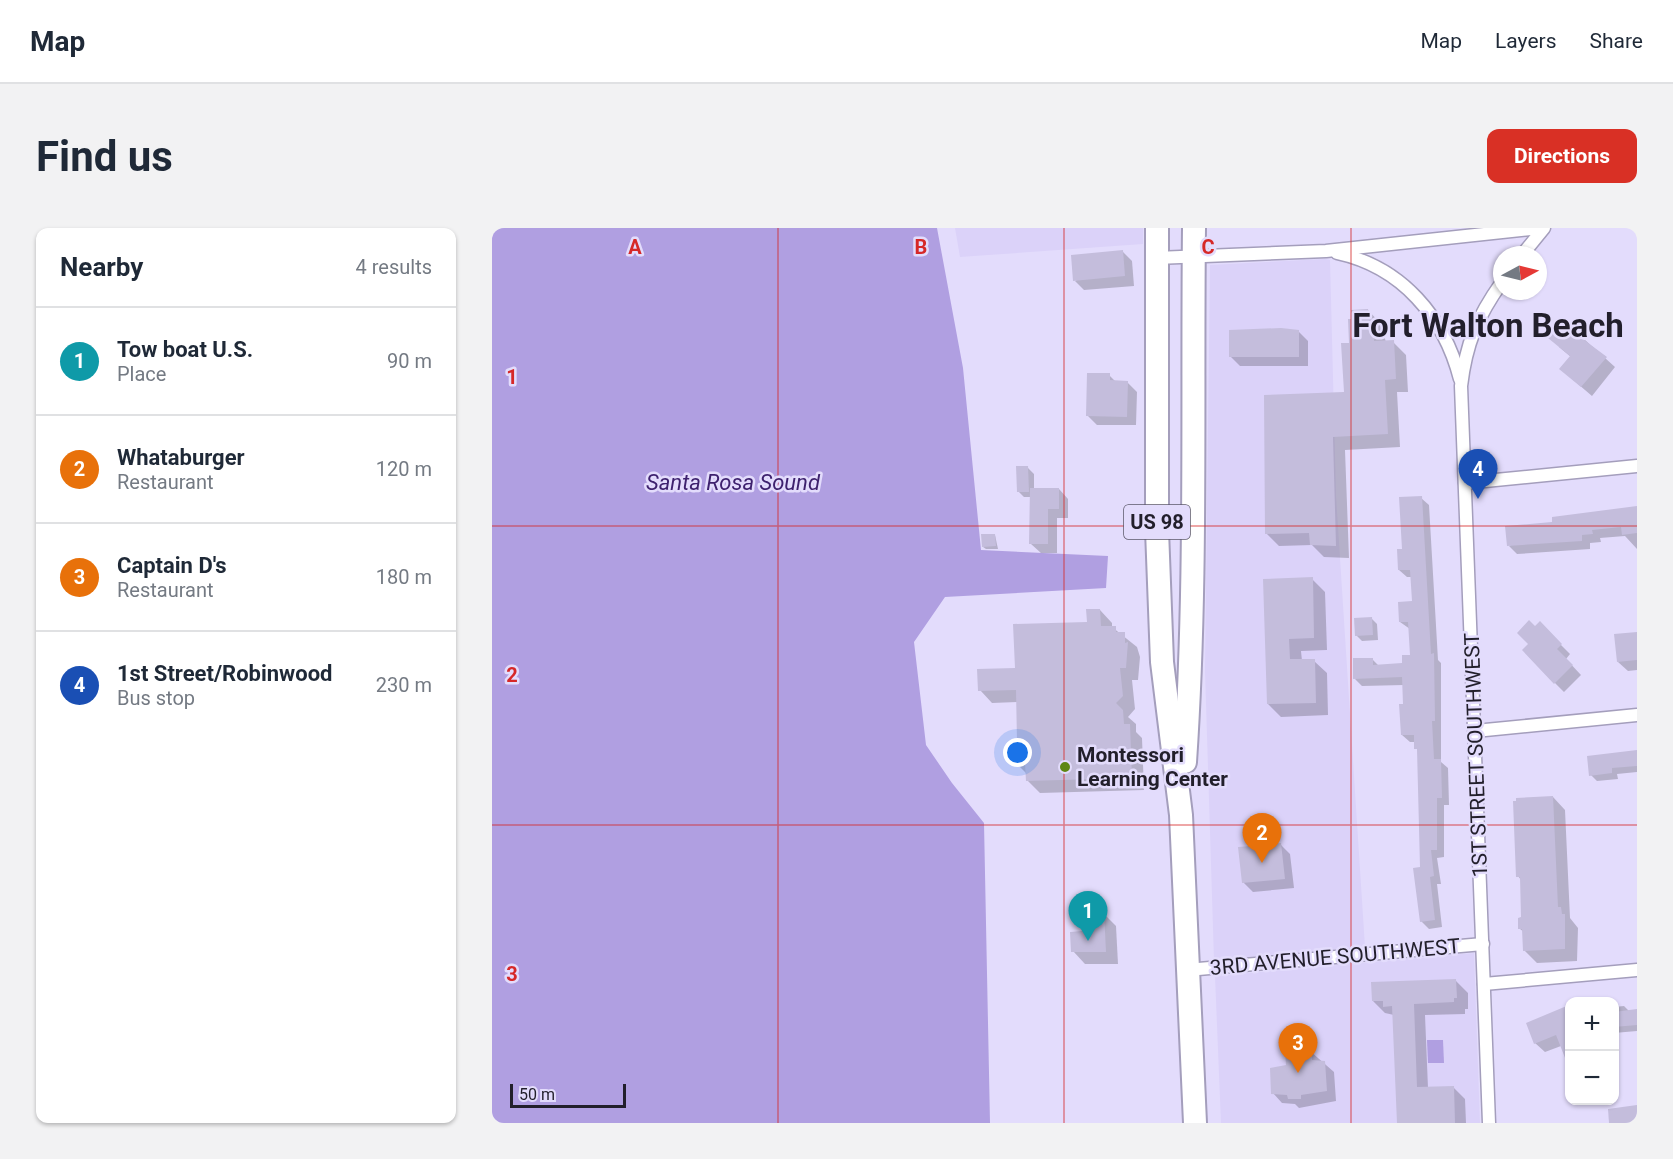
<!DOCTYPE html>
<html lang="en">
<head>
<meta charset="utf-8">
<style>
	body { margin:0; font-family:Roboto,sans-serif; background:#f2f2f3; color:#1f2937 }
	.controls { position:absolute; right:18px; bottom:18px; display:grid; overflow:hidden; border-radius:12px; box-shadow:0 2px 4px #0004 }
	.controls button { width:54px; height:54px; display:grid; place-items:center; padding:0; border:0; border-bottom:2px solid #e0e1e3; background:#fff; color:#1f2937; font:30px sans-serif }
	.compass { position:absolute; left:1001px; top:18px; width:54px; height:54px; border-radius:50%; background:#fff; box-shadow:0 2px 4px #0004; rotate:83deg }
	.scale { position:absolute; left:18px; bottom:15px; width:116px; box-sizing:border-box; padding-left:6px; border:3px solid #221f2b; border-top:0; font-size:16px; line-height:21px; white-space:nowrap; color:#221f2b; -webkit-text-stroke:4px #e3dcfc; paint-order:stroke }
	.you { position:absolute; left:526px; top:525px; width:21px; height:21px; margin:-15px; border:4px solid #fff; border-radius:50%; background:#1a73e8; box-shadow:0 0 0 9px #1a73e833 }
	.badge { display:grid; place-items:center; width:39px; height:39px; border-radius:50%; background:#d93025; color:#fff; font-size:20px; font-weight:700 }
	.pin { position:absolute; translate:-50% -50px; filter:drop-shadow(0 2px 3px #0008) }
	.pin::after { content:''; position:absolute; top:32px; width:21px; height:18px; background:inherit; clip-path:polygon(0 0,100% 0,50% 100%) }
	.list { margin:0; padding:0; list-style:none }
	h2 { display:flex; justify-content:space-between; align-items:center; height:78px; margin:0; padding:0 24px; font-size:26px }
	h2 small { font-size:20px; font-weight:400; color:#747a83 }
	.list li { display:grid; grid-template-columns:39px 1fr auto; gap:18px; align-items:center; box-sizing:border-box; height:108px; padding:0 24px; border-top:2px solid #e0e1e3 }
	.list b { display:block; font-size:22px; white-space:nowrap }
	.list p { margin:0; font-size:20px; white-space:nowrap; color:#747a83 }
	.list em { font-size:20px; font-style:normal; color:#747a83 }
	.map { position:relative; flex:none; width:1145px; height:895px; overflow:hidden; border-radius:12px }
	header { display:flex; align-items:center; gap:36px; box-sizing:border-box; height:84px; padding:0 30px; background:#fff; border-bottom:2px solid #e0e1e3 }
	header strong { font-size:28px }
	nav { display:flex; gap:33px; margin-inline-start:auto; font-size:21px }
	.intro { display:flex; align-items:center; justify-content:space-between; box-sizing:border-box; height:144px; padding:0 36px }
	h1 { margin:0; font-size:42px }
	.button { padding:15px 27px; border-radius:12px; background:#d93025; color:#fff; font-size:21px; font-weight:700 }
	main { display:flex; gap:36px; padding:0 36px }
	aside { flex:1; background:#fff; border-radius:12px; box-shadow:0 2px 4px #0004 }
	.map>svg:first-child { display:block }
</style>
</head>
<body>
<header>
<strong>Map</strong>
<nav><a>Map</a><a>Layers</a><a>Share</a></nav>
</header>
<div class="intro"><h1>Find us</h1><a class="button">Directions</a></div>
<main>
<aside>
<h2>Nearby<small>4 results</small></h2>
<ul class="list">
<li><span class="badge" style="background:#0f9aa8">1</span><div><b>Tow boat U.S.</b><p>Place</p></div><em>90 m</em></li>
<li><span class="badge" style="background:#e8710a">2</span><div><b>Whataburger</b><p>Restaurant</p></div><em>120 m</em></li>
<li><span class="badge" style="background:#e8710a">3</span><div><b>Captain D's</b><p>Restaurant</p></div><em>180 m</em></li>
<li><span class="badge" style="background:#1a4fb4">4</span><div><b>1st Street/Robinwood</b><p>Bus stop</p></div><em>230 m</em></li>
</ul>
</aside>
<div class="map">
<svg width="1145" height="895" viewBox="0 0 1145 895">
	<rect width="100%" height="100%" fill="#e3dcfc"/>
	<g fill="#dbd2f9">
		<path d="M463,0H651V16L468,29Z"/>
		<path d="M833,31L838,32L844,268L873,719L722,732L713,443L718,37Z"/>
		<path d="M982,725L988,895H729L723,748Z"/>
	</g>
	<g fill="#b09fe1">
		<path d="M0,0H445L471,140L489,322L616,328L614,360L453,369L422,414L434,517L460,555L492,595L498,895H0Z"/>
		<path d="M935,812H951L952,835H936Z"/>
	</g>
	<g fill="#0003">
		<path d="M630,23L640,33L642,58L592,62L583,53Z"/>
		<path d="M876,82L888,95L894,114H901L914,127L916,164H905L908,219L853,222L857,330L832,329L820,317L787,318L774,305L854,166L859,116Z"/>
		<path d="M806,103L816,113V138H748L738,128Z"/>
		<path d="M1093,112L1123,139L1100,168L1079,150V129L1067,119Z"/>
		<path d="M617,147L624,154H635L645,164L644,197H605L596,188Z"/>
		<path d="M536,240L542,246V261H567L576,271V290H565V325H549L539,316V269H532L526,263Z"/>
		<path d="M929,270L937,277L946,432L949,435V534L956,540L957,577H952V629L945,630L949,656H945L950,699L937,701L929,693L927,524L924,514H918L910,507L912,457L870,458L863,451L881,432L887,438L911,437L920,428L918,401L908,394L922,375L920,349H915L907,342Z"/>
		<path d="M1145,280V321L1133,308L1108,310L1109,314L1098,315V321L1025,326L1017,318L1062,295Z"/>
		<path d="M503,307L506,321H494L491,319Z"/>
		<path d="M820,351L833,364L835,422L809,423L810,433H822L835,445L836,487L789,489L776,476L773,352Z"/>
		<path d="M608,382L620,395V399L645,419L648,429L646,452H640L643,481L636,489L644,496V504L650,510L652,562L548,565L535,552V546L524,535L527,516L525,474L500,475L488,462L596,395Z"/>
		<path d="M879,390L885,396L886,412L870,413L864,407Z"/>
		<path d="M1043,400L1057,405L1078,426L1074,431L1089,447L1072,464L1063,455L1038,416Z"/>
		<path d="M1145,405V442L1136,443L1126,434Z"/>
		<path d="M1145,525V544L1125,546L1126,551L1105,553L1099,547Z"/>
		<path d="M1061,569L1073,582L1078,690L1086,700L1085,733L1045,735L1032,722V704L1028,701L1031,691L1029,652L1026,648Z"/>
		<path d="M775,601L784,611L785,617H789L798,626L802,660L761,664L751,654L761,619Z"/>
		<path d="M611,685L624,698L626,736H593L581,723L592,705Z"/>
		<path d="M964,753L976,765V781H973V786L933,787L936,860L961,859L973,871L974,895H906L902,787L893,785L881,773Z"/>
		<path d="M1132,778L1138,784L1145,783V803L1122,805V779Z"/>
		<path d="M1076,779L1078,826L1069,818L1053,824L1043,815Z"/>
		<path d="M818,823L842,844L844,873L807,880L803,876L790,875L781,865L795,838Z"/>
	</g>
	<g fill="#c4bddc">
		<path d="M631,22L633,48L581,53L579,27Z"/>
		<path d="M876,81L877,90H881L882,113L902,112L904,151L893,152L896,206L841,209L844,318L818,317L817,305L773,306L772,167L852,164L849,115H857L856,91H859V82Z"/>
		<path d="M1068,94L1115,129L1089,159L1067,141L1078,128L1056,110Z"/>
		<path d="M789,100L807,102V129H737V102Z"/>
		<path d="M595,145H618V152L636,153L635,189L594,188Z"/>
		<path d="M524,238H536L537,264H525Z"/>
		<path d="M538,260H567V281H556V316H537Z"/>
		<path d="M930,268L939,426L942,425L943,493H940L942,531H949L950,570H945V622H939L942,648L938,649L943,692L928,694L921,640L928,639L925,521H922V507H909L907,476H911L910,449L861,451V430H881V437L910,435V427H918L916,394H907L906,374L920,373L918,342H906L905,321H910L907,269Z"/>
		<path d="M1145,278V305L1130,307L1129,299L1100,302L1101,306L1090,307V313L1015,318L1013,298L1060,294V289Z"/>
		<path d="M489,306H503L504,318L490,319Z"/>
		<path d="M821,349L822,410L797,411L798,431H823L824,475L775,476L771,351Z"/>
		<path d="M594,381H608L609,398H624V404H633V415L636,414L634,440H628L631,468L624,475L631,482L632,496H638L640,550L534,553L533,535H523L522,515L525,514L524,462L486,463L485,441L523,440L521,396L595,394Z"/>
		<path d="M880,389L881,407L863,408L862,390Z"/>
		<path d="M1037,392L1043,398L1048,393L1070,416L1065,421L1081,437L1062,456L1030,422L1036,416L1025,405Z"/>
		<path d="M1145,404V432L1125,434L1122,406Z"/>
		<path d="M1145,522V538L1120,540V545L1097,548L1095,528Z"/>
		<path d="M1061,568L1066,679H1069L1070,686H1073V721L1031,723L1030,701H1026V690L1029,689L1028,649H1024L1021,573H1024V570Z"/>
		<path d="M775,600L777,616L789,615L793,651L750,655L746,619L759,618L758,601Z"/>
		<path d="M612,683L614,724H579L578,704L590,703L589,684Z"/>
		<path d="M964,751L965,770H962V774L922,776L925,859L962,858L963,895H905L900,778L891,779V773H880L879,754Z"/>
		<path d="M1077,777V840L1064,807L1042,816L1034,795Z"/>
		<path d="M1145,781V797L1122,799V784Z"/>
		<path d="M819,822L820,832L833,833L835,863L809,867V871H796L795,867L779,866L778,840L794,837L793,823Z"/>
		<path d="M1145,877V895H1117L1116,881Z"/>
	</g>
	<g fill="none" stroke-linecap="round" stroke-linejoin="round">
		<g stroke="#a49ebc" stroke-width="15">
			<g id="street">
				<path d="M845,25C910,39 952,89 968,151"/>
				<path d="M1030,27L1052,0"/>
				<path d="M664,30L834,23L1048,0"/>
				<path d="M973,255L1145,238"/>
				<path d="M983,503L1145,487"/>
				<path d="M695,742L991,716"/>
				<path d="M992,756L1145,742"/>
				<path d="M997,895L969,158C974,116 985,89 1010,54"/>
			</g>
		</g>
		<g stroke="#a49ebc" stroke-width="26">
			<g id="highway">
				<path d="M665,0V302L670,434L689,587L703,895"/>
				<path d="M693,534C705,356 700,178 702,0"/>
			</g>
		</g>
		<use href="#street" stroke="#fff" stroke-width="12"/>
		<use href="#highway" stroke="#fff" stroke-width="22"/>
	</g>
	<path fill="none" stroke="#d62828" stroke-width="1.5" stroke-opacity="0.55" d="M286,0V895M572,0V895M859,0V895M0,298H1145M0,597H1145"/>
	<circle fill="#5d8712" stroke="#e3dcfc" stroke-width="2" cx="573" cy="539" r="6"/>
	<g text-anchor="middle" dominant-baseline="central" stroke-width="5" stroke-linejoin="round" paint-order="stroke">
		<rect fill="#e3dcfc" stroke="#5c586a" stroke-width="1.5" x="632" y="277" width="66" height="34" rx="4.5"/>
		<g font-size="20" font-weight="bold" fill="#221f2b">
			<text x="665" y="294">US 98</text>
		</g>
		<g font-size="21" font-weight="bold" fill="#221f2b" stroke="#e3dcfc" text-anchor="start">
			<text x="585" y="527">Montessori<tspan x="585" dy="24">Learning Center</tspan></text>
		</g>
		<g font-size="21" fill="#221f2b" stroke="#e3dcfc">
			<text transform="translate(984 527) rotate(-92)">1ST STREET SOUTHWEST</text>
			<text transform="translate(843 729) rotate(-5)">3RD AVENUE SOUTHWEST</text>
		</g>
		<g font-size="22" font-style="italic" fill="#3e216e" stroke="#e3dcfc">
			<text x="241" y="254">Santa Rosa Sound</text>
		</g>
		<g font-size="33" font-weight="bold" fill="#221f2b" stroke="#e3dcfc">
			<text x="996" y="97">Fort Walton Beach</text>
		</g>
	</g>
	<g font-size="20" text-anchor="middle" font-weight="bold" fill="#d62828" stroke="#e3dcfc" stroke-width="5" stroke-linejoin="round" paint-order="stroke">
		<text x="143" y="26">A</text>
		<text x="429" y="26">B</text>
		<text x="716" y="26">C</text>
		<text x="20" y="156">1</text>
		<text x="20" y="454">2</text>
		<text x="20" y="753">3</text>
	</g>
</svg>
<div class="controls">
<button>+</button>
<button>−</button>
</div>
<svg class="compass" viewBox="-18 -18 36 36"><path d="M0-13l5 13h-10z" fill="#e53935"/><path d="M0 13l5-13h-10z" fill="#747a83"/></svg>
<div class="scale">50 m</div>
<div class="you"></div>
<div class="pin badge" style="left:596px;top:713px;background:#0f9aa8">1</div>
<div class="pin badge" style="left:770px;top:635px;background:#e8710a">2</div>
<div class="pin badge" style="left:806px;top:845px;background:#e8710a">3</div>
<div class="pin badge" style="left:986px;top:271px;background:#1a4fb4">4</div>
</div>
</main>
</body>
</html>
